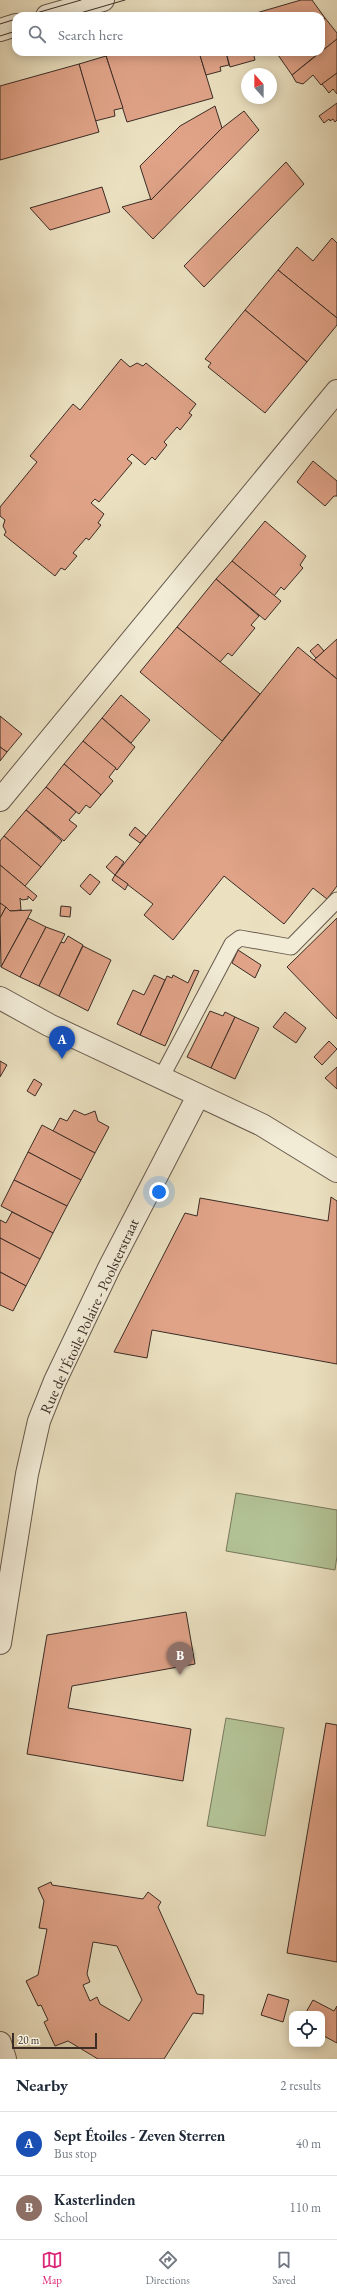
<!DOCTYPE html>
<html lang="en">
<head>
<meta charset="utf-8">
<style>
	body { margin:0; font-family:"EB Garamond",serif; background:#f2f2f3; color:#1f2937 }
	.controls { position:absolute; right:12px; bottom:12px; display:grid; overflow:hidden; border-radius:8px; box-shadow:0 2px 10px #0003 }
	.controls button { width:36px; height:36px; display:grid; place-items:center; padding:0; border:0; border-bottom:1px solid #e0e1e3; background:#fff; color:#1f2937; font:20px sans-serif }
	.compass { position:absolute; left:241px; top:68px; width:36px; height:36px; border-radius:50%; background:#fff; box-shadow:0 2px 10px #0003; rotate:339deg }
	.scale { position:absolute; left:12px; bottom:10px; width:85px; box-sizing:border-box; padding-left:4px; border:2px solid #3b2c26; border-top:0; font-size:11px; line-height:14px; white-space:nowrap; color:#3b2c26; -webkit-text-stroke:3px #f2ecd7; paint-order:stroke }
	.you { position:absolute; left:159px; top:1192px; width:14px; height:14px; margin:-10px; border:3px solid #fff; border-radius:50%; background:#1a73e8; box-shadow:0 0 0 6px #1a73e833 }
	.badge { display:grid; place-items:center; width:26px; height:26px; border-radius:50%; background:#db2777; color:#fff; font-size:13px; font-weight:700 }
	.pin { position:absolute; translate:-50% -33px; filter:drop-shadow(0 1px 2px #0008) }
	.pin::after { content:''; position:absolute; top:21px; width:14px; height:12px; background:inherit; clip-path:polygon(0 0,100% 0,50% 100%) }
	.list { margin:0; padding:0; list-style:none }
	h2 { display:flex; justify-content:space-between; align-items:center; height:52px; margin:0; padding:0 16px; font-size:17px }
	h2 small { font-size:13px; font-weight:400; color:#747a83 }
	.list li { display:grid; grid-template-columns:26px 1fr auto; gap:12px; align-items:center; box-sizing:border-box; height:64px; padding:0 16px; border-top:1px solid #e0e1e3 }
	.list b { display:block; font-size:15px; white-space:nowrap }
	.list p { margin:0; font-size:13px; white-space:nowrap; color:#747a83 }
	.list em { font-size:13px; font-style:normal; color:#747a83 }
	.icon { flex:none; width:22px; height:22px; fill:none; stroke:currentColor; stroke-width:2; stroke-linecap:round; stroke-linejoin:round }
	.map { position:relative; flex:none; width:337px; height:2059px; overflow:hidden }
	.search { position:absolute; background:#fff; box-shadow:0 2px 10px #0003; left:12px; right:12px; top:12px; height:44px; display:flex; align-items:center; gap:10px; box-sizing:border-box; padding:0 14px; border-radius:12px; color:#747a83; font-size:15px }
	.sheet { height:180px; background:#fff }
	nav { display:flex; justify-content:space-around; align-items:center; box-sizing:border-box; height:56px; border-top:1px solid #e0e1e3; background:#fff; font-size:11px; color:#747a83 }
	nav a { display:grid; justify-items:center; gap:2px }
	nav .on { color:#db2777 }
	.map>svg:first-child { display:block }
</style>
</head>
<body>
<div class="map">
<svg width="337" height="2059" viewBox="0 0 337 2059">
	<rect width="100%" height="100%" fill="#ebe1c1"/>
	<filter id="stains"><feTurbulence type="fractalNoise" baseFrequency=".005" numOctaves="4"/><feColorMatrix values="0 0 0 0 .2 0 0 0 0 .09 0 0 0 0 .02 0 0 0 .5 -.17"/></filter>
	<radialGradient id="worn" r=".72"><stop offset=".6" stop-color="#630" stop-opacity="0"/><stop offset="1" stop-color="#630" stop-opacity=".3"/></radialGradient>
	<g fill="#b3c396" stroke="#77785e">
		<path d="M236,1493L337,1510V1556L335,1570L226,1551Z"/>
		<path d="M226,1718L284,1728L265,1836L207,1826Z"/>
	</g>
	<g fill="#e0a388" stroke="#3b2c26" fill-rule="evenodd">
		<path d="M301,0H312L325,18L321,21V16H246Z"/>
		<path d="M325,18L337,33V39L321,52V21Z"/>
		<path d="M337,39V73L321,85L313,75L303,84L296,82L292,75Z"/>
		<path d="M121,52H199L213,98L127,122L106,56Z"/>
		<path d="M199,52H226L229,65L220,67L221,71L206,75Z"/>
		<path d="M226,52H253L255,60L230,67Z"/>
		<path d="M281,52H320L292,75L278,55Z"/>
		<path d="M106,56L123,108L114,110L115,116L95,121L79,64Z"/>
		<path d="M79,64L99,132L0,160V86Z"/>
		<path d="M337,73V94L333,89L329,93L322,84Z"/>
		<path d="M337,103V120L335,122L333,119L330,121L329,119L324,123L319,116Z"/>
		<path d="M215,106L222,128L151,200L140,166L180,126Z"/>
		<path d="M244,111L259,130L153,239L122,207L150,199L151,200L222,128Z"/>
		<path d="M286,162L304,184L204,287L184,266Z"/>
		<path d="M102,187L110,212L50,230L30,208Z"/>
		<path d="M332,238L337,243V318L278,270L297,247L313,261Z"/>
		<path d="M278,270L337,318V325L307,362L245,310Z"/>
		<path d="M245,310L307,362L265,413L208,367L211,363L205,359Z"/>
		<path d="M121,359L130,367L137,363L143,366L146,363L196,404L189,413L192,415L180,430L177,427L164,442L167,445L155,460L152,457L145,465L132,454L127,459L132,463L99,502L95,499L91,503L104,514L98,523L101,525L89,540L86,538L73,553L77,556L65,570L61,568L55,576L4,535L6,532L3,526L5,520L0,516V507L37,462L30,456L73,404L80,410Z"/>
		<path d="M313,461L337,481V496H334L325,506L297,482Z"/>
		<path d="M265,521L306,556L300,565L303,568L284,590L281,587L274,596L232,561Z"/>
		<path d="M232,561L281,601L265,620L216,579Z"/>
		<path d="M216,579L259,616L251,625L255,628L232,656L228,653L220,662L177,627Z"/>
		<path d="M177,627L260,694L222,741L140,672Z"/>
		<path d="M337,639V679L314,660Z"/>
		<path d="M318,644L324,651L316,658L310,651Z"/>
		<path d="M298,647L337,679V886L327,899L313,888L284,924L224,876L173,940L144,915L153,904L115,875Z"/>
		<path d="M121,695L150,720L131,743L102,718Z"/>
		<path d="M0,716L22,734L7,752L0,747Z"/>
		<path d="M102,718L135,747L117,770L83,741Z"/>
		<path d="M83,741L116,768L109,777L113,781L101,795L64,764Z"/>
		<path d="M0,747L7,752L0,761Z"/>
		<path d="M64,764L101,795L90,808L86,805L79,814L46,787Z"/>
		<path d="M46,787L76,812L69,820L77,826L64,841L26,810Z"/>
		<path d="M26,810L62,841L41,867L4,836Z"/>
		<path d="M135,827L146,836L140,843L129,835Z"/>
		<path d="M4,836L41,867L25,886L0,865V841Z"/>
		<path d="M116,856L124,862L115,875L106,867Z"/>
		<path d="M0,865L37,896L33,901L28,896V899L22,900L20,898L21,910L10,911L0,903Z"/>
		<path d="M90,874L100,882L90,895L80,886Z"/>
		<path d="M115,875L128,884L125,890L112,880Z"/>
		<path d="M0,903L6,907L0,918Z"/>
		<path d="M61,906L71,907L70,917L60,916Z"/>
		<path d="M6,907L10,911L32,910L1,967L0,918Z"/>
		<path d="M28,918L46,927L20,977L1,967Z"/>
		<path d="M337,918V1019L287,967Z"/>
		<path d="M46,927L65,934L39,986L20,977Z"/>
		<path d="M68,936L83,945L59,996L39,986L61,942L64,943Z"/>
		<path d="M83,946L111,960L88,1011L59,996Z"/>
		<path d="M238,950L261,965L255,978L232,963Z"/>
		<path d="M194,970L199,971L165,1046L140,1035L167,976L172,978L173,975L188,983Z"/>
		<path d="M154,975L165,980L140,1035L117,1024L133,990L144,995Z"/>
		<path d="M210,1011L223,1016L225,1012L235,1017L211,1068L187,1057Z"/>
		<path d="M285,1012L306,1028L296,1043L273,1027Z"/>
		<path d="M235,1017L259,1028L235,1079L211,1068Z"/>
		<path d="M329,1041L337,1049L322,1065L314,1057Z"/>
		<path d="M0,1061L7,1065L0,1077Z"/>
		<path d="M337,1067V1089L325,1078Z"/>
		<path d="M34,1079L42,1084L35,1096L27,1091Z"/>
		<path d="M74,1110L85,1115L95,1111L98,1121L109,1127L95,1153L53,1131L60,1118L67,1121Z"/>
		<path d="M42,1125L95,1153L81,1180L28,1152Z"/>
		<path d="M28,1152L81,1180L67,1206L14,1180Z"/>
		<path d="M14,1180L67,1206L53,1233L1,1206Z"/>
		<path d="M331,1197L337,1201V1364L152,1330L147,1358L114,1352L185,1213L197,1216L200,1198L328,1221Z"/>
		<path d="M12,1212L53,1233L40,1259L0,1238V1220L6,1223Z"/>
		<path d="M0,1238L40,1259L26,1286L0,1272Z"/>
		<path d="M0,1272L26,1286L13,1311L0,1305Z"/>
		<path d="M186,1612L195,1664L72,1686L68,1708L191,1729L183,1781L27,1754L47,1635Z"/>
		<path d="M326,1723L337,1725V1962L287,1953Z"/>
		<path d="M51,1882L52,1885L143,1899L148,1892L161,1902L158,1907L197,1994L204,1995L203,2014L193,2013L164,2059H98L68,2041L55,2046L44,2022L48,2020L41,2005L38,2006L26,1981L38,1975L47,1929L39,1928L44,1901L38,1888ZM93,1942L117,1946L142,2000L129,2021L100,2004L97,1997L90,2001L83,1985L90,1982L87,1974Z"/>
		<path d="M268,1994L289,2000L283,2022L261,2015Z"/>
		<path d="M313,2000L334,2011L337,2006V2043L322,2035V2014H305Z"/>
	</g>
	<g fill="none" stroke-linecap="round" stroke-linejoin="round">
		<g stroke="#67594d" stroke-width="17">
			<path id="service" d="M161,1078L232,944L240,938L291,947L337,900"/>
		</g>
		<g stroke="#67594d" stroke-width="24">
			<g id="minor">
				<path d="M0,800L337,391"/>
				<path d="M0,998L49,1025L262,1125L337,1171"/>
				<path d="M0,1643L27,1474L39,1421L55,1381L109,1268L198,1096"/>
				<path d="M0,2043L5,2059"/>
			</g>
		</g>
		<g stroke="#67594d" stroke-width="24">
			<g id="tertiary">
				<path d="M47,16L103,0"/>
				<path d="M0,30L16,25"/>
			</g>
		</g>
		<use href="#service" stroke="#f2ecd7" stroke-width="15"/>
		<use href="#minor" stroke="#f2ecd7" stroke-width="22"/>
		<use href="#tertiary" stroke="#f2ecd7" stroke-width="22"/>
		<g stroke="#3b2c26" stroke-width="1">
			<path d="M26,16L81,0"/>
			<path d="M70,16L125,0"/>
			<path d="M0,24L16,19"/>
			<path d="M0,36L16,31"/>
		</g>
	</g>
	<g text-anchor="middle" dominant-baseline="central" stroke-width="3.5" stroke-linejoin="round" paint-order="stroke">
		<g font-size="15" fill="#3b2c26" stroke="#f2ecd7">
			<text transform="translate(89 1316) rotate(-65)">Rue de l'Étoile Polaire - Poolsterstraat</text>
		</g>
	</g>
	<rect width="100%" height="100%" filter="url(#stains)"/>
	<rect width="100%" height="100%" fill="url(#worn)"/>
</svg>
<div class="controls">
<button><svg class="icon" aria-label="locate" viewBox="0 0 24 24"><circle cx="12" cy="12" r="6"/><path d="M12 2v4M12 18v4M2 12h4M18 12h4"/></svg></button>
</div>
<svg class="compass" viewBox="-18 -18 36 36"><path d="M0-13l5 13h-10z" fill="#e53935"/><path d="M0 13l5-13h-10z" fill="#747a83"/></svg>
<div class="scale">20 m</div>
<div class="you"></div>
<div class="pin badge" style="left:62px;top:1059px;background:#1a4fb4">A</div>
<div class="pin badge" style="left:180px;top:1675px;background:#8d6e63">B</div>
<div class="search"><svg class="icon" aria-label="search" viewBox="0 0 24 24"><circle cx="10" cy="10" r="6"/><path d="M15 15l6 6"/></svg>Search here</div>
</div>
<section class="sheet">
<h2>Nearby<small>2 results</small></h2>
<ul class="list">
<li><span class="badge" style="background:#1a4fb4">A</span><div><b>Sept Étoiles - Zeven Sterren</b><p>Bus stop</p></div><em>40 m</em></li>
<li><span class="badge" style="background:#8d6e63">B</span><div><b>Kasterlinden</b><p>School</p></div><em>110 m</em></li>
</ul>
</section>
<nav>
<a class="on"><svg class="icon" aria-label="map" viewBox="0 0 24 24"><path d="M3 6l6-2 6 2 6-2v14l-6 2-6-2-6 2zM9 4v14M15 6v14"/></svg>Map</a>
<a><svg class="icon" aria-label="directions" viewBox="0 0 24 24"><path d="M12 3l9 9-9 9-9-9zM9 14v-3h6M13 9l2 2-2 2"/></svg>Directions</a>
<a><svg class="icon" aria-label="saved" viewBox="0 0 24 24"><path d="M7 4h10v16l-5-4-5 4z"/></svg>Saved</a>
</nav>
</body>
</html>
